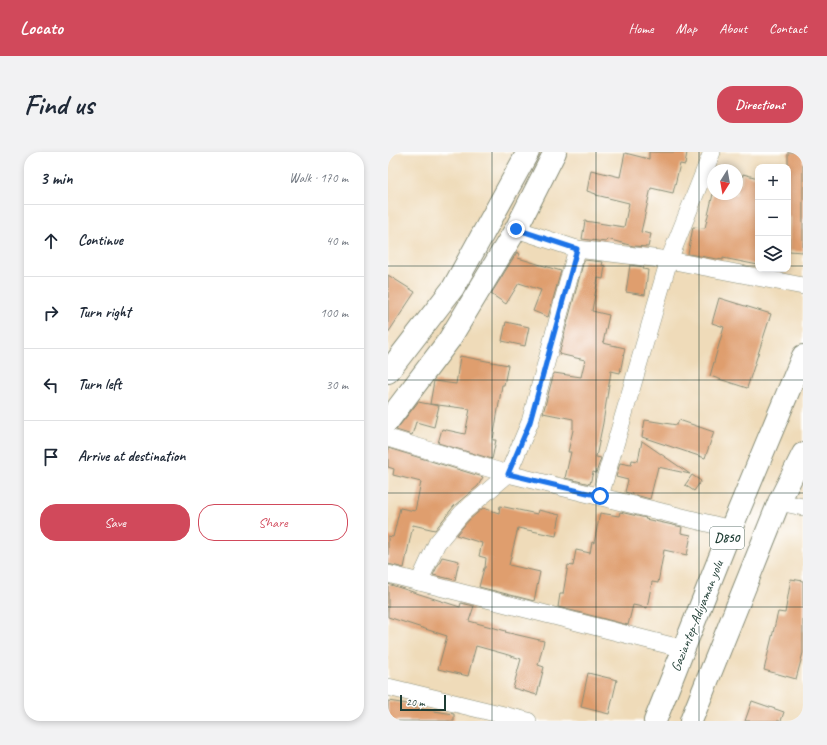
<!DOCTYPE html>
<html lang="en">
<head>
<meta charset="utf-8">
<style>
	body { margin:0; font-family:Caveat,sans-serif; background:#f2f2f3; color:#1f2937 }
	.controls { position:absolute; right:12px; top:12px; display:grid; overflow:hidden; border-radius:8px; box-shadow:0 2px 6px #0003 }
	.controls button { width:36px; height:36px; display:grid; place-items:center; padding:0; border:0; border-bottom:1px solid #e0e1e3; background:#fff; color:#1f2937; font:20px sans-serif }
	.compass { position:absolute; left:319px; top:12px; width:36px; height:36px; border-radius:50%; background:#fff; box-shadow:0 2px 6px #0003; rotate:191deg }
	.scale { position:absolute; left:12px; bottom:10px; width:46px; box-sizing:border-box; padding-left:4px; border:2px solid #1f3d34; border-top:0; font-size:11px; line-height:14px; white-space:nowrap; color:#1f3d34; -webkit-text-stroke:3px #fff; paint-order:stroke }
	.stop { position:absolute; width:12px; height:12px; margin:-9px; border:3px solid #1a73e8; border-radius:50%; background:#fff }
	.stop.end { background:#1a73e8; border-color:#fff; box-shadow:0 1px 4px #0008 }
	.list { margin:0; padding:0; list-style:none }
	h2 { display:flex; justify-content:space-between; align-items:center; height:52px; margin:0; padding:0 16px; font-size:17px }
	h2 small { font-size:13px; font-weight:400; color:#747a83 }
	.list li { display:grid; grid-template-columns:26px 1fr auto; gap:12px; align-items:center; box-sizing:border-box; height:72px; padding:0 16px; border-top:1px solid #e0e1e3 }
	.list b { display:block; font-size:15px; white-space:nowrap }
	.list em { font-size:13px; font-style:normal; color:#747a83 }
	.actions { display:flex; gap:8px; padding:12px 16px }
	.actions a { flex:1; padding:9px 0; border:1px solid #d1495b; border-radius:16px; text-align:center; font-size:14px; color:#d1495b }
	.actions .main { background:#d1495b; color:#fff }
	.icon { flex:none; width:22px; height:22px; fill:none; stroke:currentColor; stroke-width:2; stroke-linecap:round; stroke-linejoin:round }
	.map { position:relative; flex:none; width:415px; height:569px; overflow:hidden; border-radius:16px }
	header { display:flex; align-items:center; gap:24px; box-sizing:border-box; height:56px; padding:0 20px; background:#d1495b; color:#fff }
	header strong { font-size:19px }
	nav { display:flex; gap:22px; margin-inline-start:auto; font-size:14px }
	.intro { display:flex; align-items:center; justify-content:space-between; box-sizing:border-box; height:96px; padding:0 24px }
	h1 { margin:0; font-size:28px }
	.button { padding:10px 18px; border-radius:16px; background:#d1495b; color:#fff; font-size:14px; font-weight:700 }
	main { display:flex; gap:24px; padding:0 24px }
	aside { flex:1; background:#fff; border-radius:16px; box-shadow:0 2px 6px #0003 }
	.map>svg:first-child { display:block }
</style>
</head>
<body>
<header>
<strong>Locato</strong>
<nav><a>Home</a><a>Map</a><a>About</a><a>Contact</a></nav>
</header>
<div class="intro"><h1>Find us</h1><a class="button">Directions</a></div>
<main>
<aside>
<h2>3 min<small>Walk · 170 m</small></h2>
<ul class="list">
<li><svg class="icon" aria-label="ahead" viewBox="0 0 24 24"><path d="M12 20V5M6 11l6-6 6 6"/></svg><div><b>Continue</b></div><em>40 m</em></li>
<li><svg class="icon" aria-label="right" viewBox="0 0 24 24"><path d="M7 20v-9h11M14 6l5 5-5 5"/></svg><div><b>Turn right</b></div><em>100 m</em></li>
<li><svg class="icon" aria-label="left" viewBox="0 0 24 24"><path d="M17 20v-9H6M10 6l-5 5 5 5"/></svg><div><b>Turn left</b></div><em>30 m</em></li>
<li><svg class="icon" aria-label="arrive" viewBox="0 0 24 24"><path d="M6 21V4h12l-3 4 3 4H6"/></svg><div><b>Arrive at destination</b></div></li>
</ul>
<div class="actions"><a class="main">Save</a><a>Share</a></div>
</aside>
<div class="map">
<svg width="415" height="569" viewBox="0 0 415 569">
	<rect width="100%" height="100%" fill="#fff"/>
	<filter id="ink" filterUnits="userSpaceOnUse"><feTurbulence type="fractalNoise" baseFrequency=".025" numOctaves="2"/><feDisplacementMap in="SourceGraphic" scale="8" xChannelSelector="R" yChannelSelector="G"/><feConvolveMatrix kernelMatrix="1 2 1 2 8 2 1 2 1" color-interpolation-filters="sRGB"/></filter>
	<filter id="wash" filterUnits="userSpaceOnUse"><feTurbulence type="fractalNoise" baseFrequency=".012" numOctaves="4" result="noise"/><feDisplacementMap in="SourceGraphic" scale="16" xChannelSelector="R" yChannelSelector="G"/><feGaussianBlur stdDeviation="0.9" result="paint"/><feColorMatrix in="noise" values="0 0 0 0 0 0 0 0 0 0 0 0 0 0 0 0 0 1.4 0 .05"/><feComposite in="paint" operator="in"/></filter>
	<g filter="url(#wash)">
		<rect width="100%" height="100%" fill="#efdbb9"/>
		<g id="blocks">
			<g fill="#df9e6e">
				<path d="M261,0H299L297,13L292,12L285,41L263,36L253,80L263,82L260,95L245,94L219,87L218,90L194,87L197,69L236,75L241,51L208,43V42L199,39L203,18L232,25L237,1L261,7Z"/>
				<path d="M400,0H415V100L401,99L402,65H400Z"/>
				<path d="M355,22L370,26V113L335,106V108L300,102L305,75L317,76L325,42H349V31L353,32Z"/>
				<path d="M129,100L132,102L130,106L173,119L160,165L145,159L153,138L131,131L118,152L103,142Z"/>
				<path d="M196,108L215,110L214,113L217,114L215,127L210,126L204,159L221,163L215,191L237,196L232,221L223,219L215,271L208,305L213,306L208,321L205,320L202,332L177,326L183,300H180L185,278V267L155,261L166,221L193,225L197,208L171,202Z"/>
				<path d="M242,113L256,115L255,117L260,118L257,143L238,140Z"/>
				<path d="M0,123L27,140L0,181Z"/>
				<path d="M331,146L383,162L359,236L322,224L336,175L324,171Z"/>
				<path d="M118,170L141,175L137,194L114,189Z"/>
				<path d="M72,204L120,213L116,233H114L105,288H108L104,307L50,291L54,277L77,282L82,257L42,252L46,229L68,232Z"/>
				<path d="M30,250L51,254L46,275L28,270L24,283L8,278Z"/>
				<path d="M257,268L289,273L291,268L326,280L317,306L254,285Z"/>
				<path d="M254,289L302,322L270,315L262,347L237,340L240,328L228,325L232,311L243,313L244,308L250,309Z"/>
				<path d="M0,296L95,325L90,334L66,354L47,378L25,373L16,416L0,412V384L5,385L12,356L27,359L33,330L5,323L6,317L0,315Z"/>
				<path d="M304,323L313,329L306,339L297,333Z"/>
				<path d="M112,354L149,362L150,358L172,363L168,384L130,376L121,413L152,420L146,449L91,435L96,416H97L98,406L91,404L94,391L68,383L81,368L95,356L111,361Z"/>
				<path d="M232,360L258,366L257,367L294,375L293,381L303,383L299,403L276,398L270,431L264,430L259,456L245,453L240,473L170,455L172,442H175L180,413L185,414L188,398L202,401L204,390L206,391L212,361L231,364Z"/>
				<path d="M54,405L71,409L67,428L45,423Z"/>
				<path d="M403,427L415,429V501L408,527L376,518L390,460L397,461Z"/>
				<path d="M0,432L72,455L73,451L86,454L81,469L118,479L117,480L156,489L150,513L156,515L149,543L125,536L133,507L117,502L88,494L80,524L50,517L59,484L0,465Z"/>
				<path d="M200,521L229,528L221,562L193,555Z"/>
				<path d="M0,549L20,552V555L66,562V569H0Z"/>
				<path d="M364,549L396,560L393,569H357Z"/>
			</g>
		</g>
	</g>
	<g filter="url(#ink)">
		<use href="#blocks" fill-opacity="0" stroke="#878c76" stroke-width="1"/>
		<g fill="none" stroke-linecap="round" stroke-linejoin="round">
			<g stroke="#878c76" stroke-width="18">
				<g id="minor">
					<path d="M128,77L189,97"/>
					<path d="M0,286L120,322L343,377"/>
					<path d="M212,344L281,108L324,0"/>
					<path d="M391,350L415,355"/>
					<path d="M0,422L296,497"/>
					<path d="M31,430L49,391L74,361L120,322L142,270L189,97L281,108L415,134"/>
					<path d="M0,535L140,569"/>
				</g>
			</g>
			<g stroke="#878c76" stroke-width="24">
				<g id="secondary">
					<path d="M0,220L65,136L140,0"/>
					<path d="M0,269L61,188L128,77L167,0"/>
				</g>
			</g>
			<g stroke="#878c76" stroke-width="24">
				<g id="trunk">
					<path d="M267,569L343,377L415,204"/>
					<path d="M303,569L391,350L415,302"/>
				</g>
			</g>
			<use href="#minor" stroke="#fff" stroke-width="17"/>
			<use href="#secondary" stroke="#fff" stroke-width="22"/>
			<use href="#trunk" stroke="#fff" stroke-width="22"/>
		</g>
	</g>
	<g fill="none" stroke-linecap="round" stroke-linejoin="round" filter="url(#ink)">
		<path stroke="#1a73e8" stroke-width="5" d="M128,77L189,97L142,270L120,322L212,344"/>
	</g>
	<path fill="none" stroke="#1f3d34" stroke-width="1" stroke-opacity="0.55" d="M104,0V569M208,0V569M311,0V569M0,114H370M400,114H415M0,228H415M0,341H415M0,455H415"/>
	<g text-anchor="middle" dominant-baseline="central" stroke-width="3" stroke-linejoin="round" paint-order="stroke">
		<rect fill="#fff" stroke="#627771" stroke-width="1" x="322" y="375" width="34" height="22" rx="3"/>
		<g font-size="13" font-weight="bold" fill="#1f3d34">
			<text x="339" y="386">D850</text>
		</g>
		<g font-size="14" fill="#1f3d34" stroke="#fff">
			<text transform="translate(309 464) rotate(-68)">Gaziantep-Adıyaman yolu</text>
		</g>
	</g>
</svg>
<div class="controls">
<button>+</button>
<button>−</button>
<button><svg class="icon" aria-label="layers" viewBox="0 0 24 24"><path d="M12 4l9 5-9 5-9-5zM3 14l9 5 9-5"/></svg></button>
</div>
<svg class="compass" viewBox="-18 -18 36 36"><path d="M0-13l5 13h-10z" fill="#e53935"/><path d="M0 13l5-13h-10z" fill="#747a83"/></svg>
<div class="scale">20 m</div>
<div class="stop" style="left:212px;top:344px"></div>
<div class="stop end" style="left:128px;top:77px"></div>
</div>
</main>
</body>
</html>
